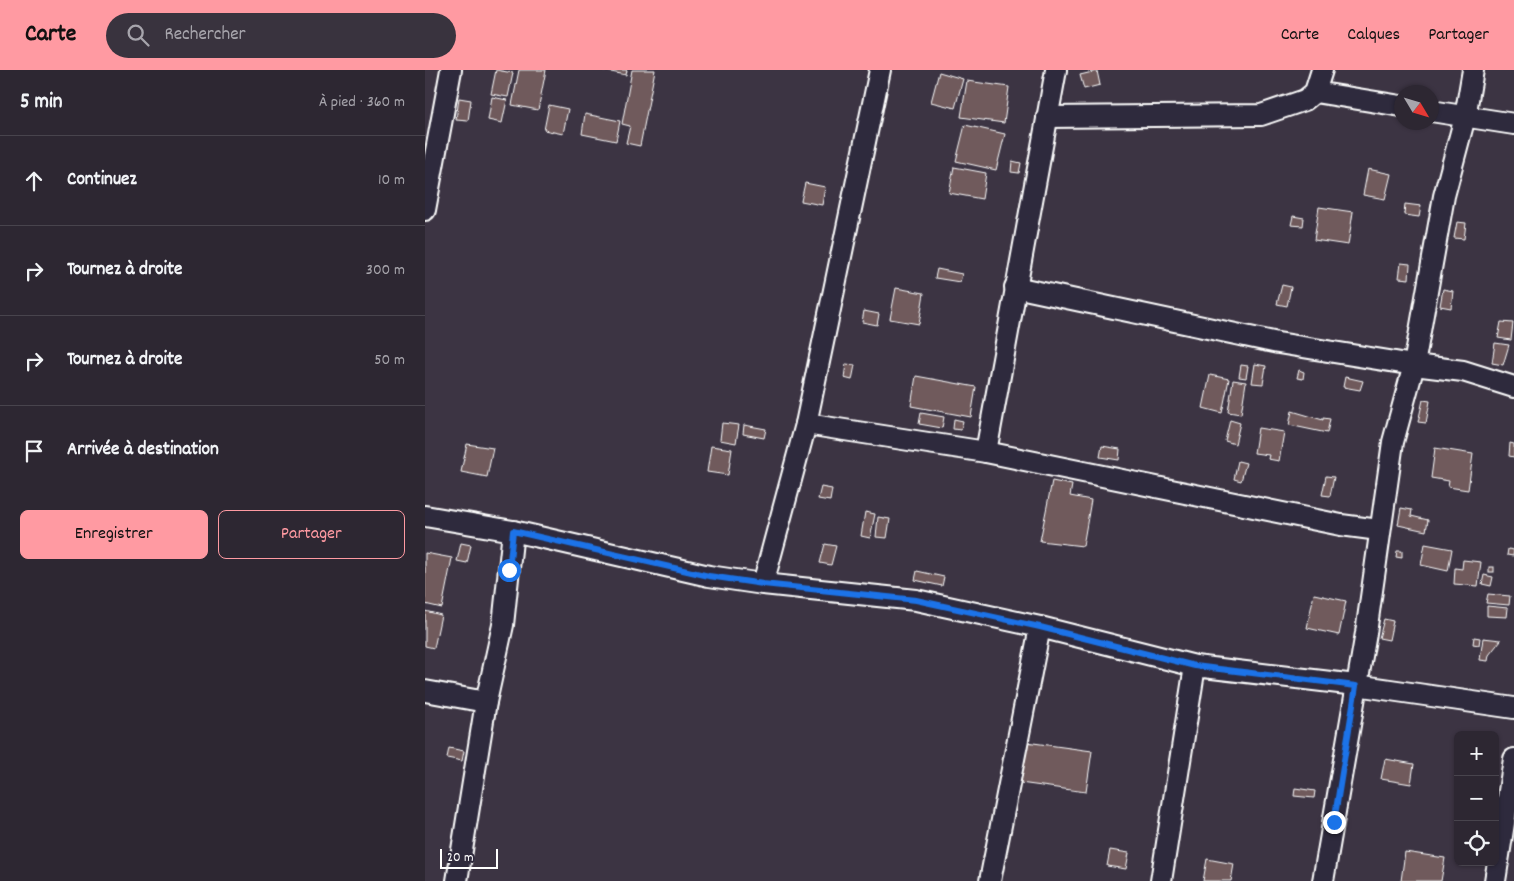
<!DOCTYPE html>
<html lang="fr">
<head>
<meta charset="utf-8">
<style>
	body { margin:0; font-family:Dekko,sans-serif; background:#39333e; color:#f1f3f6 }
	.controls { position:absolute; right:15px; bottom:15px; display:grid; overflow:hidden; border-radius:8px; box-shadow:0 1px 4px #0004 }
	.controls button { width:45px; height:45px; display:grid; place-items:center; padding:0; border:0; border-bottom:1px solid #48444d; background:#2d2732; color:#f1f3f6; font:25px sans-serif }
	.compass { position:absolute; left:969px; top:15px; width:45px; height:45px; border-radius:50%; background:#2d2732; box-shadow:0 1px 4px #0004; rotate:128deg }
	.scale { position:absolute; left:15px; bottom:12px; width:58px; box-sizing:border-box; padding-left:5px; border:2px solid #fff; border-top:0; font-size:14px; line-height:18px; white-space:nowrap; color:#fff; -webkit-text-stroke:4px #2f2a3d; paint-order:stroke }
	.stop { position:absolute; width:15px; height:15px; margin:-11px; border:4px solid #1a73e8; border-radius:50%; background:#fff }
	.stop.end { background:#1a73e8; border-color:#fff; box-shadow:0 1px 5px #0008 }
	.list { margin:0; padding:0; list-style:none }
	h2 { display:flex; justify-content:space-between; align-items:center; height:65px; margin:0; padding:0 20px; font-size:21px }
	h2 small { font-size:16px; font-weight:400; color:#a7a5ac }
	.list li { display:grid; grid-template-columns:32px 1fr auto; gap:15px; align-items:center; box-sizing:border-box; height:90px; padding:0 20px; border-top:1px solid #48444d }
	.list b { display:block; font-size:19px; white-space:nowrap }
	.list em { font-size:16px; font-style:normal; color:#a7a5ac }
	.actions { display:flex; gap:10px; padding:15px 20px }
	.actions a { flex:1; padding:11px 0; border:1px solid #ff9aa2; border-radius:8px; text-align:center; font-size:18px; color:#ff9aa2 }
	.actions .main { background:#ff9aa2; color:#111 }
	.icon { flex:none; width:28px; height:28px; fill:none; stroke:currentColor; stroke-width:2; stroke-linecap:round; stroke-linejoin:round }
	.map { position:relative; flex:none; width:1089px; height:811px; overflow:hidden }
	header { display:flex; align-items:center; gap:30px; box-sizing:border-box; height:70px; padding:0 25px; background:#ff9aa2; color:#111 }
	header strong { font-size:24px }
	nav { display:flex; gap:28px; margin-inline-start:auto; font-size:18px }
	.search { width:350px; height:45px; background:#39333e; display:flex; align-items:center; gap:12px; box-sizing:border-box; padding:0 18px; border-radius:28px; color:#a7a5ac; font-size:19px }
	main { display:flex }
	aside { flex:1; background:#2d2732 }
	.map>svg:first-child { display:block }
</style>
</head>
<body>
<header>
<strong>Carte</strong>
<div class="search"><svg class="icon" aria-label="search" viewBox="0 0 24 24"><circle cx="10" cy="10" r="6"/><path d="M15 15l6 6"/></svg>Rechercher</div>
<nav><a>Carte</a><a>Calques</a><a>Partager</a></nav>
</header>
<main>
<aside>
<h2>5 min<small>À pied · 360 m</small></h2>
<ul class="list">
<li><svg class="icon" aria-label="ahead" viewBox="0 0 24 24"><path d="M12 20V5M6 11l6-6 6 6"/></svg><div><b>Continuez</b></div><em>10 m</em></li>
<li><svg class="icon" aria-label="right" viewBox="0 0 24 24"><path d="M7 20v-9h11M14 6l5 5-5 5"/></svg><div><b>Tournez à droite</b></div><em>300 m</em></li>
<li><svg class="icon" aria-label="right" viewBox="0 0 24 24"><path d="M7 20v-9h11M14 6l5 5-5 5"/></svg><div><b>Tournez à droite</b></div><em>50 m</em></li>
<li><svg class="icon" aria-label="arrive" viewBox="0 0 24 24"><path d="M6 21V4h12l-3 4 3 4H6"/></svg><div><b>Arrivée à destination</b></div></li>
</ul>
<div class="actions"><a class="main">Enregistrer</a><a>Partager</a></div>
</aside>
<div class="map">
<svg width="1089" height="811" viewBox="0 0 1089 811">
	<rect width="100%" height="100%" fill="#3c3443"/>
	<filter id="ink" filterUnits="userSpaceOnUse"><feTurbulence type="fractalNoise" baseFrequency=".02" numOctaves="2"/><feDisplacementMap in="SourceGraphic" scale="10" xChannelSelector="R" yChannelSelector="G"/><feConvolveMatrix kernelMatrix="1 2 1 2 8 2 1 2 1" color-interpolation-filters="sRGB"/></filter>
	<g filter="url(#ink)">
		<g fill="#6f5a5c" stroke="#fff">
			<path d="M71,0L88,3L83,27L66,24Z"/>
			<path d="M94,0H121L113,40L87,35Z"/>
			<path d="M176,0H202L201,5Z"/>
			<path d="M207,0H230L215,76L201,73L205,56L197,54Z"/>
			<path d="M672,1L675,15L659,19L655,5Z"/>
			<path d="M514,2L538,9L530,38L506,32Z"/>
			<path d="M542,11L584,17L579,53L536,47Z"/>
			<path d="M67,27L82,30L77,53L63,50Z"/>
			<path d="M34,28L46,30L43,51L31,50Z"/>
			<path d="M124,35L143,39L138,64L119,60Z"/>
			<path d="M160,44L195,51L191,71L157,64Z"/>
			<path d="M540,55L580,64L571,100L531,91Z"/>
			<path d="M587,91L596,93L594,103L586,102Z"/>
			<path d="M529,97L561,103L557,129L524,123Z"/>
			<path d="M943,99L966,104L960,129L938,125Z"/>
			<path d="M380,113L400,117L397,135L376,131Z"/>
			<path d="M980,134L996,136L994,147L979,145Z"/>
			<path d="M894,137L928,142L923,175L889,170Z"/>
			<path d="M868,146L879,148L878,156L866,155Z"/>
			<path d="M1032,152L1041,153L1039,169L1029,168Z"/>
			<path d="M976,193L985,194L984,209L974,208Z"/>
			<path d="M512,199L537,204L535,212L510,208Z"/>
			<path d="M857,215L866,217L862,236L852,234Z"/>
			<path d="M471,218L499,223L494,254L465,249Z"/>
			<path d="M1018,219L1028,221L1026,238L1015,236Z"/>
			<path d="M439,241L454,244L452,255L437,252Z"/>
			<path d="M1076,252L1088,253L1086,270L1073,268Z"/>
			<path d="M1070,273L1084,275L1078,295L1067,293Z"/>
			<path d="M421,294L430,295L427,310L419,308Z"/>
			<path d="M830,294L841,296L838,314L827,313Z"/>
			<path d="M816,295L823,296L821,308L814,307Z"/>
			<path d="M874,300L879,302L878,309L872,308Z"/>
			<path d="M785,305L804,309L797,343L778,338Z"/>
			<path d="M491,306L551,317L546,347L486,336Z"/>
			<path d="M920,307L938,311L935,320L918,317Z"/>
			<path d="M808,310L821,312L816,344L803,342Z"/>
			<path d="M998,330L1005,331L1001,353L993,352Z"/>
			<path d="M867,341L898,350V348L905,349L902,363L864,355Z"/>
			<path d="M496,343L519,347L517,358L494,354Z"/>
			<path d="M529,349L538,351L536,360L528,359Z"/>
			<path d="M805,350L815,353L810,374L800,371Z"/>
			<path d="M297,353L314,355L311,373L295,370Z"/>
			<path d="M319,355L341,359L339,368L318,364Z"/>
			<path d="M833,358L859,362L854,391L843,389L844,385L829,383Z"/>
			<path d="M1085,373L1089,374V387L1084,386Z"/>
			<path d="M42,374L68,378L62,407L36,402Z"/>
			<path d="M286,376L307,379L303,405L282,402Z"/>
			<path d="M677,376L695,379L694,390L675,387Z"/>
			<path d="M1010,378L1048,384L1043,420L1023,417L1024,411L1006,408Z"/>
			<path d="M813,391L821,393L816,411L809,409Z"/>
			<path d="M901,406L909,407L905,426L897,425Z"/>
			<path d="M627,411L647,415L645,426L666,430L658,476L615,471Z"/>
			<path d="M396,417L407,419L405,431L393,429Z"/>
			<path d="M976,438L987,440L986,446L1003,450L1001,461L973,455Z"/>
			<path d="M440,442L450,444L445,468L436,466Z"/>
			<path d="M453,447L465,449L462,468L451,467Z"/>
			<path d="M36,473L46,475L42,493L32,491Z"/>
			<path d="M400,474L411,476L406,495L395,493Z"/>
			<path d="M1000,474L1027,479L1023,501L996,495Z"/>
			<path d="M1083,479L1089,480L1088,486L1082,485Z"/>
			<path d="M972,481H977V488L971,487Z"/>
			<path d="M0,483L27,488L17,538L0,534Z"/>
			<path d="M1038,490L1056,492L1053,516L1029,514L1030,498L1037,499Z"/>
			<rect x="1064" y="497" width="5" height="5"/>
			<path d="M492,501L519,507L517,516L490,510Z"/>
			<path d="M1059,505L1068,507L1066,516L1057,514Z"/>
			<path d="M889,524L921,531L914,565L882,558Z"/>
			<path d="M1063,524L1085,526L1084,535L1061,533Z"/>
			<path d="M1062,536L1083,538L1082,547L1062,546Z"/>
			<path d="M0,541L16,545L9,578L0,576Z"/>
			<path d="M959,549L968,551L964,570L954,568Z"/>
			<path d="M1049,567L1055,568L1054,575L1048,574Z"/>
			<path d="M1058,568L1076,570L1064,585L1063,591L1055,590Z"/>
			<path d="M601,672L667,681L661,722L595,713Z"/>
			<path d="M24,678L39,681L37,691L22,688Z"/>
			<path d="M960,689L989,694L986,714L956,709Z"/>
			<path d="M870,718L890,721L889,728L869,726Z"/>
			<path d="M685,780L704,783L701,799L682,796Z"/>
			<path d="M980,782L1020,788L1016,811H976Z"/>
			<path d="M782,789L809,794L806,811H778Z"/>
		</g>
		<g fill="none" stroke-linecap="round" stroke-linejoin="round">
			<g stroke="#fff" stroke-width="24">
				<g id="street">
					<path d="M890,22L976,36"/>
					<path d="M1006,41L1089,54"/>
					<path d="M622,47L836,45L880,30L890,22L897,0"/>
					<path d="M0,140L26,0"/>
					<path d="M590,217L853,273L989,295L1038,301L1089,317"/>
					<path d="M381,354L561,382L916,455L954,460"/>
					<path d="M561,382L631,0"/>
					<path d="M0,446L88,461L284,506L338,514L491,530L615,557L565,811"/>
					<path d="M338,514L381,354L455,0"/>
					<path d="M615,557L770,596L931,615L1089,638"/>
					<path d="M0,621L61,632"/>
					<path d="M32,811L61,632L78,555L88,461"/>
					<path d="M736,811L770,596"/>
					<path d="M898,811L941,563L968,372L989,295L1019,126L1040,47L1048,0"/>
					<path d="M1070,811L1089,689"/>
				</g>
			</g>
			<use href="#street" stroke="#2f2a3d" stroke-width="20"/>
		</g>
	</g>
	<g fill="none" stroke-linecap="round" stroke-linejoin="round" filter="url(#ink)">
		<path stroke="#1a73e8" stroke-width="6" d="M84,500L88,461L284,506L338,514L491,530L615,557L770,596L931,616L909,752"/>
	</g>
</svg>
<div class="controls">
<button>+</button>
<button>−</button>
<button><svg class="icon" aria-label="locate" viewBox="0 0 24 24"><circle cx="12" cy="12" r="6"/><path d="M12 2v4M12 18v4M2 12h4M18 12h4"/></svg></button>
</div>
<svg class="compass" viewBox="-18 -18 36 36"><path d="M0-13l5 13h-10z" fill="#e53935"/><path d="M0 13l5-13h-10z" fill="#a7a5ac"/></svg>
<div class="scale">20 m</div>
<div class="stop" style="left:84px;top:500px"></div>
<div class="stop end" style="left:909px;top:752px"></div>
</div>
</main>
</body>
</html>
